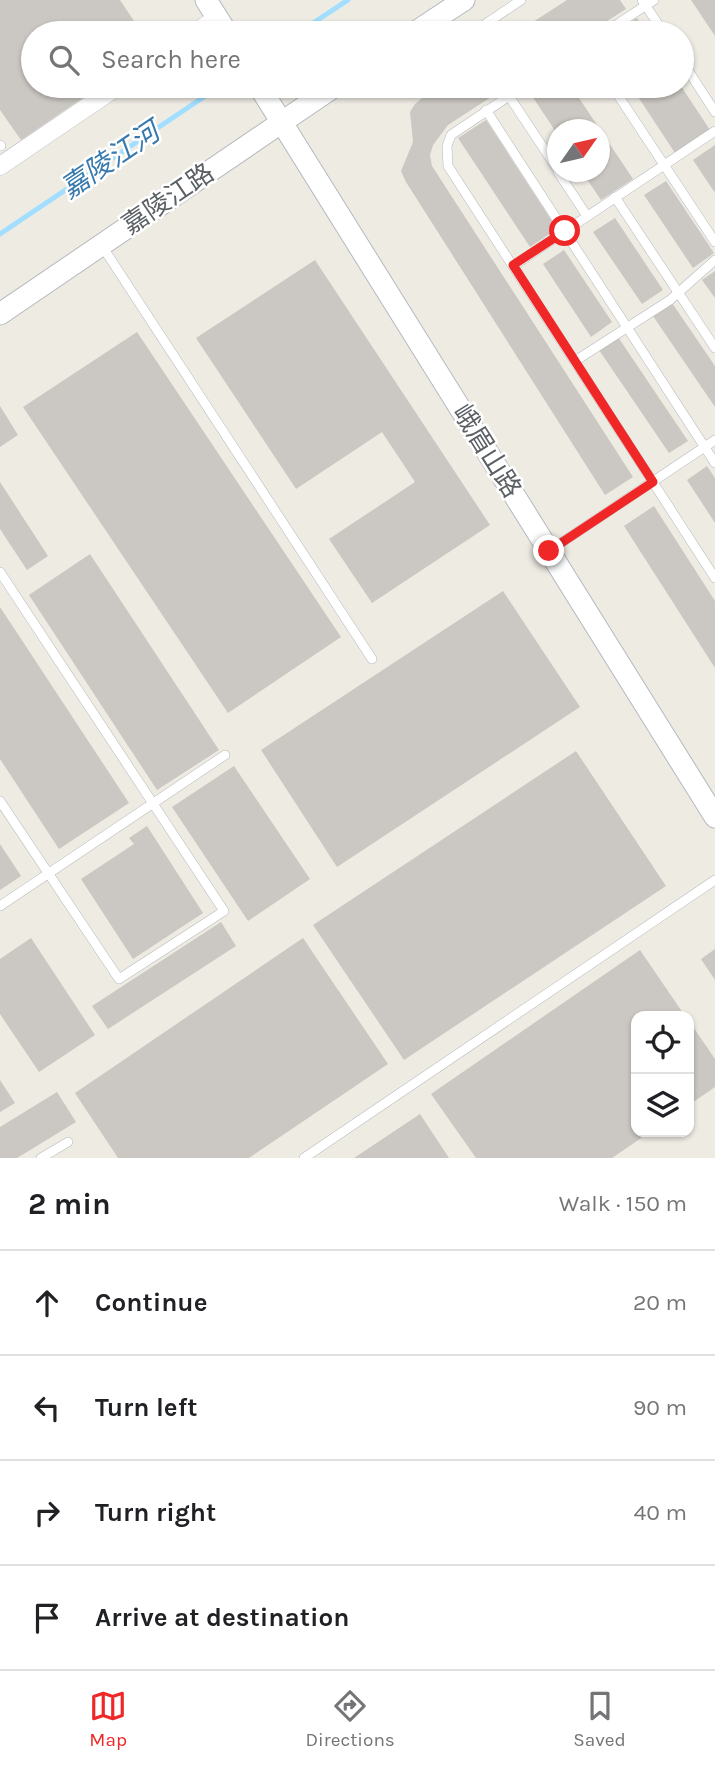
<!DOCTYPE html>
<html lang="en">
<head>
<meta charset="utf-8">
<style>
	body { margin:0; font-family:Karla,"Noto Sans SC",sans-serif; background:#f6f6f6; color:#202124 }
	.controls { position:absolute; right:21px; bottom:21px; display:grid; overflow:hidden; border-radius:14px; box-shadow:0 2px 5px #0004 }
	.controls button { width:63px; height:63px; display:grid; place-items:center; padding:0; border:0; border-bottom:2px solid #e0e0e0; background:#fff; color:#202124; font:35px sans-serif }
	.compass { position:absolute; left:547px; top:119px; width:63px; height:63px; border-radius:50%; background:#fff; box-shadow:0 2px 5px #0004; rotate:56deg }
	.stop { position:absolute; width:21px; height:21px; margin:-16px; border:5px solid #f02727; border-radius:50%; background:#fff }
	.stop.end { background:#f02727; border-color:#fff; box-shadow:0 2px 7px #0008 }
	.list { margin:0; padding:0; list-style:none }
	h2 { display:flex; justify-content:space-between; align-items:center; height:91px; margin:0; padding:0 28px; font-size:30px }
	h2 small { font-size:23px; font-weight:400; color:#757577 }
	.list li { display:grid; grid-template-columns:46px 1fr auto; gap:21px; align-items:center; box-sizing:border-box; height:105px; padding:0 28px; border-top:2px solid #e0e0e0 }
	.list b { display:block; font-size:26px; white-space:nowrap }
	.list em { font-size:23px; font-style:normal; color:#757577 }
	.icon { flex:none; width:38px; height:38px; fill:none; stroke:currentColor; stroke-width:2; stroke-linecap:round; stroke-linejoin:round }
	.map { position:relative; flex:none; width:715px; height:1158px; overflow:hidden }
	.search { position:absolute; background:#fff; box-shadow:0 2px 5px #0004; left:21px; right:21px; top:21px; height:77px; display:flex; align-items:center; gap:18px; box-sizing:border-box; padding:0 24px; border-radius:38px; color:#757577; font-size:26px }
	.sheet { height:511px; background:#fff }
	nav { display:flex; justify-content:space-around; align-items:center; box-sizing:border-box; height:98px; border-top:2px solid #e0e0e0; background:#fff; font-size:19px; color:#757577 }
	nav a { display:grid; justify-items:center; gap:4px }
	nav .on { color:#f02727 }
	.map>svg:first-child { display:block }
</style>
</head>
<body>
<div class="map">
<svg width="715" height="1158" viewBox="0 0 715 1158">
	<rect width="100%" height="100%" fill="#eeebe3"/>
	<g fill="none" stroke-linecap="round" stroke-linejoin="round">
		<g stroke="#a2deff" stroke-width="5">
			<path d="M298,33L348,0"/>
			<path d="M0,234L220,86"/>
		</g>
	</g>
	<g fill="#cbc7c2">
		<path d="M0,0H120L142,33H33V86H100L21,140L0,110Z"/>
		<path d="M567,0H620L626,9L588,33H516Z"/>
		<path d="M691,0H715V36Z"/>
		<path d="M637,18L646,33H614Z"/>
		<path d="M436,86H508L448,125L433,145L430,155L432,166L633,477L605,495L406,182L401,171L413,142L410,112L415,104Z"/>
		<path d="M541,86H571L633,179L601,200L582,172H600V130H558V135L530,93Z"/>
		<path d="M631,86H681L710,130L675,153Z"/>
		<path d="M486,120L557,229L530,247L458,138Z"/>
		<path d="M715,145V193L693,160Z"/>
		<path d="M666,181L714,253L693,268L644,195Z"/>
		<path d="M615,218L663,290L642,304L593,232Z"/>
		<path d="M564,250L612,322L591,337L543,264Z"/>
		<path d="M315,260L490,525L372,603L329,539L415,482L382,432L296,489L196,338Z"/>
		<path d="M715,271V298L702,280Z"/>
		<path d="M672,303L715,366V407L653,316Z"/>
		<path d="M137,332L341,637L228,713L23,407Z"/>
		<path d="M618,337L688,441L669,453L599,350Z"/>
		<path d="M0,406L18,435L0,447Z"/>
		<path d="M707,466L715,478V523L687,480Z"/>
		<path d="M0,482L48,556L27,570L0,529Z"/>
		<path d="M654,506L715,601V668L624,526Z"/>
		<path d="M90,554L219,750L157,790L29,595Z"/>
		<path d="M503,591L580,707L337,867L261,750Z"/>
		<path d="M0,607L129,803L59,849L0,759Z"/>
		<path d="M576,751L666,886L404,1060L313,925Z"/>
		<path d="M234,766L310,879L248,921L172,807Z"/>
		<path d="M147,826L203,913L133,959L81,879L134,844L129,838Z"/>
		<path d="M0,844L21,876L0,890Z"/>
		<path d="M221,922L236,946L108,1029L92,1006Z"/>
		<path d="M31,938L95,1035L39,1072L0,1014V959Z"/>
		<path d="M303,938L388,1064L249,1158H118L75,1093Z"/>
		<path d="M715,949V980L701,959Z"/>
		<path d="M640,950L685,1016H636V1132H650L612,1158H476L431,1094Z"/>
		<path d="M689,1021L715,1059V1087L689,1105Z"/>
		<path d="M0,1080L15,1103L0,1112Z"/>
		<path d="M57,1092L76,1122L17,1158H0V1127Z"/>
		<path d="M420,1114L449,1158H354Z"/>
	</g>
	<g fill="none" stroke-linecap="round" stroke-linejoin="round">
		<g stroke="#b5b9be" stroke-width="10">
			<g id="service">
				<path d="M642,0L664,33"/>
				<path d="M472,33L521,0"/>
				<path d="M604,33L654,0"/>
				<path d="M682,61L715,112"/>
				<path d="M524,86L451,135L447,146L448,166L715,578"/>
				<path d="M612,86L715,242"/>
				<path d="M509,96L558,170"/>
				<path d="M486,110L715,463"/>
				<path d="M0,145L1,146"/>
				<path d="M558,172L587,216"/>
				<path d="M615,197L715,348"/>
				<path d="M102,246L372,659"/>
				<path d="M513,266L715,131"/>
				<path d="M575,361L670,300L715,260"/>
				<path d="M549,551L715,440"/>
				<path d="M0,572L224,911L119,979L0,801"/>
				<path d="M0,906L225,755"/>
				<path d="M41,1158L68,1142"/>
				<path d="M304,1158L715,880"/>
			</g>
		</g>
		<g stroke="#b5b9be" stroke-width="19">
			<g id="minor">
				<path d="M195,33L217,18"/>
				<path d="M0,166L118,86"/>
			</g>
		</g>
		<g stroke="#b5b9be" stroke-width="23">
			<g id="tertiary">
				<path d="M206,0L227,33"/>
				<path d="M414,33L464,0"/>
				<path d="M259,86L715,817"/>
				<path d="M0,314L335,86"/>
			</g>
		</g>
		<use href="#service" stroke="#fff" stroke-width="9"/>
		<use href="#minor" stroke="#fff" stroke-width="18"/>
		<use href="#tertiary" stroke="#fff" stroke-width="21"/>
	</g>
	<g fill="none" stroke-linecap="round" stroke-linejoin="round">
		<path stroke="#f02727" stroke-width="9" d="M549,551L653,482L513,265L565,231"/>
	</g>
	<g text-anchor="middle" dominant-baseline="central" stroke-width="5" stroke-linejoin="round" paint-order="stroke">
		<g font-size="26" fill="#5b6064" stroke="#fff">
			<text transform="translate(168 199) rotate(-34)">嘉陵江路</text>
			<text transform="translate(487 451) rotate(58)">峨眉山路</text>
		</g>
		<g font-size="28" font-style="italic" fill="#387aad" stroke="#fff">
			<text transform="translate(110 160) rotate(-34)">嘉陵江河</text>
		</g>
	</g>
</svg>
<div class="controls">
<button><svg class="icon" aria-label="locate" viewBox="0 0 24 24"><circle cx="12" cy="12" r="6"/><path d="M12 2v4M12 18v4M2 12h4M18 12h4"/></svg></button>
<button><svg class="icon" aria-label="layers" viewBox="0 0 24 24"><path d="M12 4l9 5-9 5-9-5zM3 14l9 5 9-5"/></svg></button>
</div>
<svg class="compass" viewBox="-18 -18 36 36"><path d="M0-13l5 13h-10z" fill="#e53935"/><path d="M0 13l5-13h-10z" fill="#757577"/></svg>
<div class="stop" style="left:565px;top:231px"></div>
<div class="stop end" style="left:549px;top:551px"></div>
<div class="search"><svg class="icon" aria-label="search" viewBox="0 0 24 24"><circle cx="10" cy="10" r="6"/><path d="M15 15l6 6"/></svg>Search here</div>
</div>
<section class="sheet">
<h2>2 min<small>Walk · 150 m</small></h2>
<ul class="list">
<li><svg class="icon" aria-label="ahead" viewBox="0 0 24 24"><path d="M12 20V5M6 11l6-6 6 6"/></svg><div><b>Continue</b></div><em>20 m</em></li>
<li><svg class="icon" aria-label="left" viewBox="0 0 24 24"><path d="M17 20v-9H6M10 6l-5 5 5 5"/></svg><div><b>Turn left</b></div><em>90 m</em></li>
<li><svg class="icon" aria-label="right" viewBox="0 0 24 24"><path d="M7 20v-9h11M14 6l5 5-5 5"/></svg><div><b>Turn right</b></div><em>40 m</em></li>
<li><svg class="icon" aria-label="arrive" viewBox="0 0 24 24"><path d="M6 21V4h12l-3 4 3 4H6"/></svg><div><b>Arrive at destination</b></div></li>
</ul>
</section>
<nav>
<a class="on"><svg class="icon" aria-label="map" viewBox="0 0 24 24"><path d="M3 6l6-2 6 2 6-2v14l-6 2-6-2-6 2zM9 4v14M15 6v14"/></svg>Map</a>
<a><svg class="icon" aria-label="directions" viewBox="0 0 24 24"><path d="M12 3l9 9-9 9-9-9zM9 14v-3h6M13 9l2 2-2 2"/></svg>Directions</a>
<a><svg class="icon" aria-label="saved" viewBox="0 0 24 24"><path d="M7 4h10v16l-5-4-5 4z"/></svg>Saved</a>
</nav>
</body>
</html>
